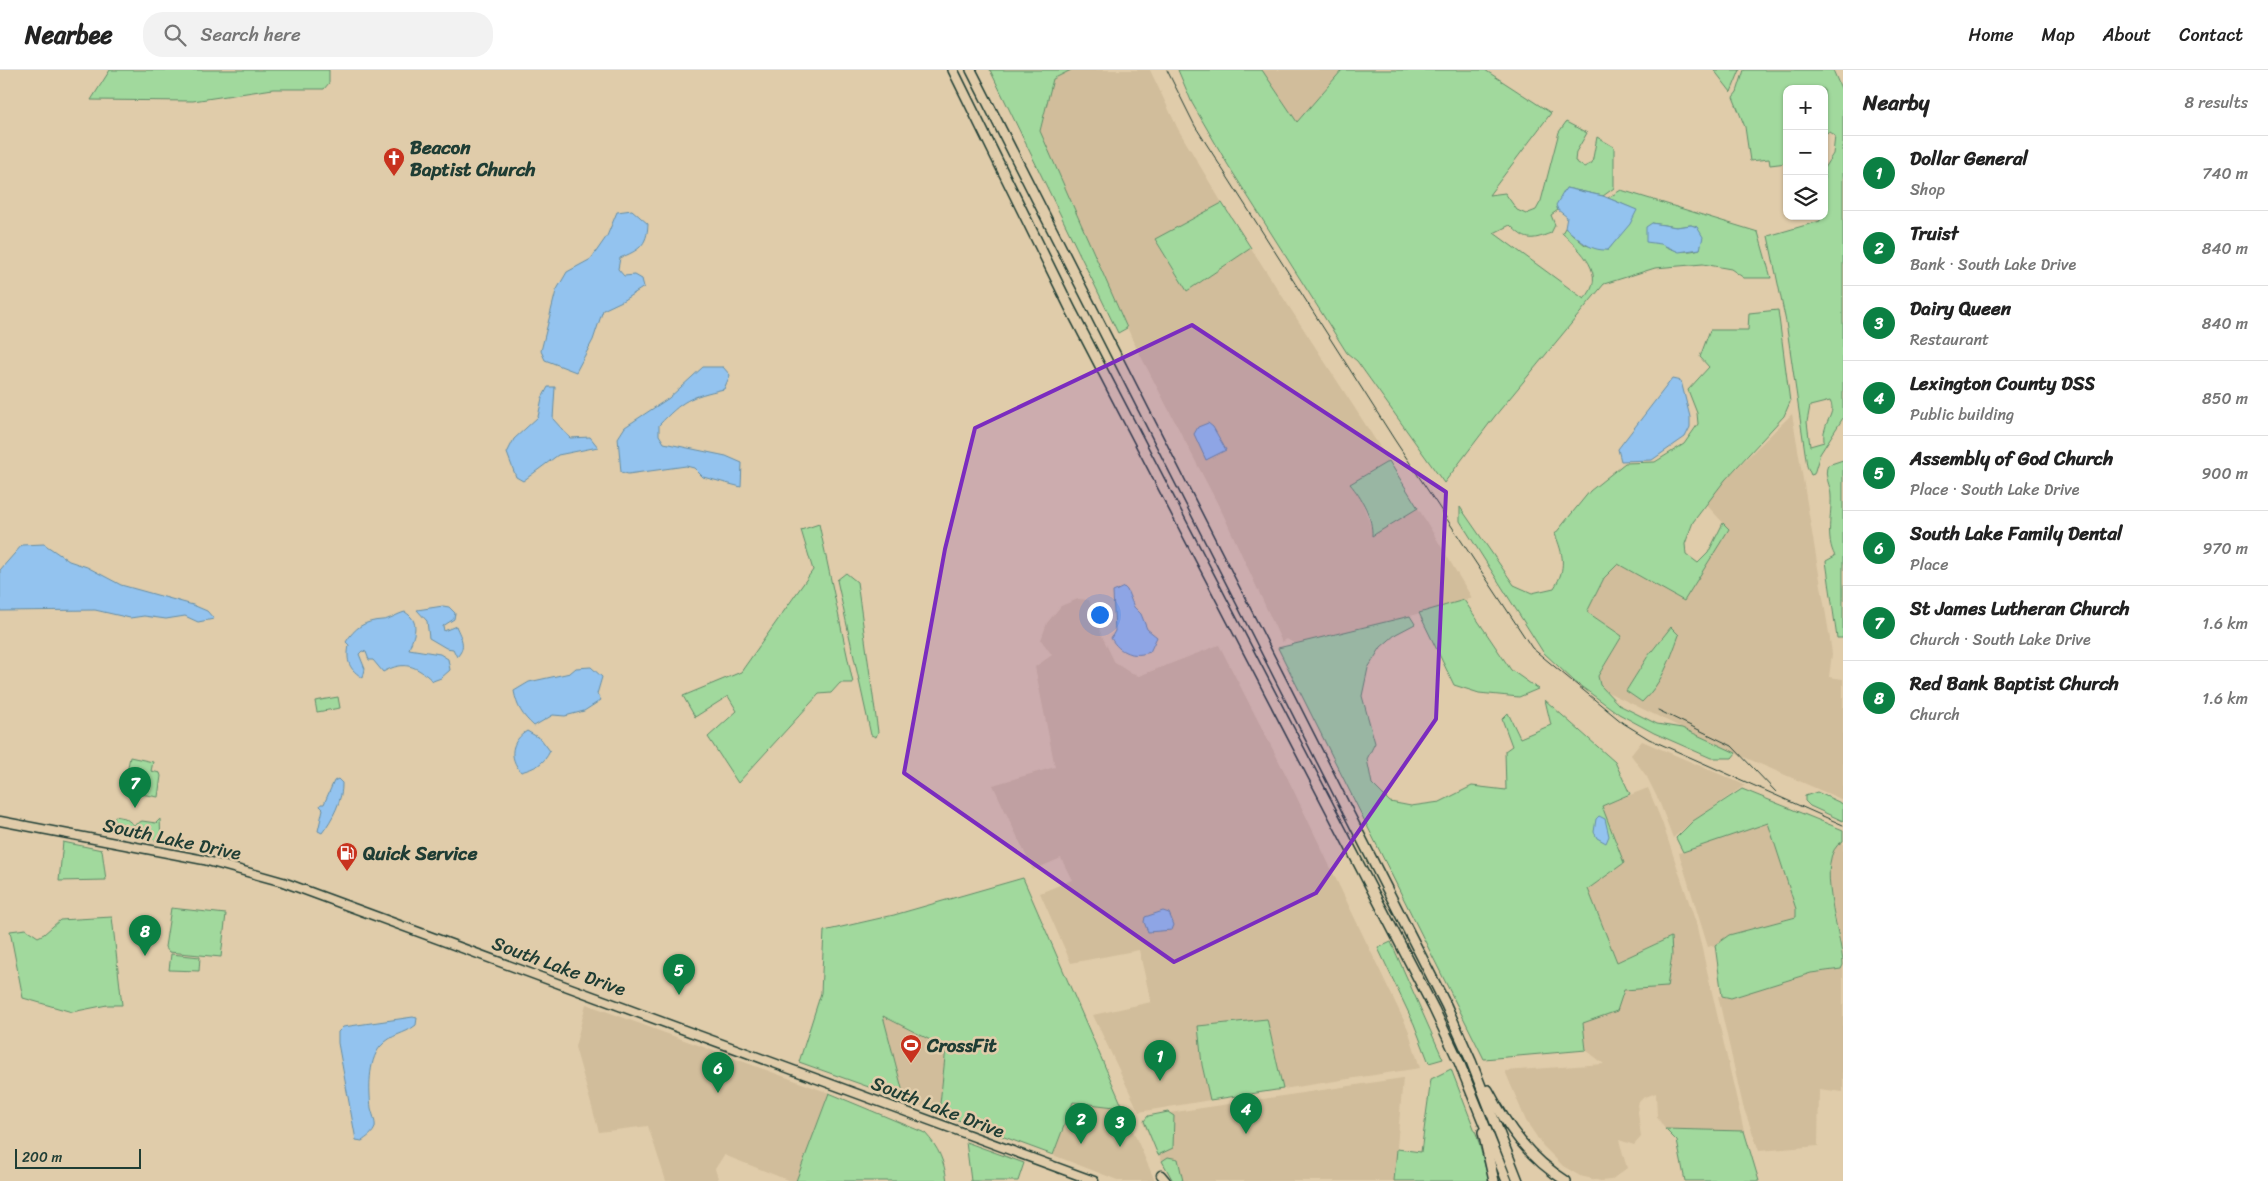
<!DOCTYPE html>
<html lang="en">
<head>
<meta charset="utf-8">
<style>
	body { margin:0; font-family:Sriracha,sans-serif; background:#f2f2f2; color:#222 }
	.controls { position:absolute; right:15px; top:15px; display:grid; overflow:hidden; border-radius:10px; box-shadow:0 1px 4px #0004 }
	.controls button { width:45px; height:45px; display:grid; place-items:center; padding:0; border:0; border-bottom:1px solid #e0e0e0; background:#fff; color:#222; font:25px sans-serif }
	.scale { position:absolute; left:15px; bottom:12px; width:126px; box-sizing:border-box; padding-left:5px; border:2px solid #1f3d34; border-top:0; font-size:14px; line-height:18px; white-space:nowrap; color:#1f3d34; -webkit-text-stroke:4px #e0ccaa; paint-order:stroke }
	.you { position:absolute; left:1099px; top:544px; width:18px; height:18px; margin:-12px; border:4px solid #fff; border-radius:50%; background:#1a73e8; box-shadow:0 0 0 8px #1a73e833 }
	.badge { display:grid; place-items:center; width:32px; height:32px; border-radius:50%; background:#0b8043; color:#fff; font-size:16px; font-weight:700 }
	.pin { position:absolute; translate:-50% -41px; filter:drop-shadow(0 1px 2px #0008) }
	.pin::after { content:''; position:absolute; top:26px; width:18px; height:15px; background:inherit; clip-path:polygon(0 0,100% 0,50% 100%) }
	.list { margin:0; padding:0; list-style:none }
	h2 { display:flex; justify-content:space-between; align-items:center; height:65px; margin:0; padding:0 20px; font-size:21px }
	h2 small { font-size:16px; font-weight:400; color:#767676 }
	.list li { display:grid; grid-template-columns:32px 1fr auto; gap:15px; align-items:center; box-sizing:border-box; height:75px; padding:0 20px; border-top:1px solid #e0e0e0 }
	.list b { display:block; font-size:19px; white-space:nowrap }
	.list p { margin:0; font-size:16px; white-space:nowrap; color:#767676 }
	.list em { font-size:16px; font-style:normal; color:#767676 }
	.icon { flex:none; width:28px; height:28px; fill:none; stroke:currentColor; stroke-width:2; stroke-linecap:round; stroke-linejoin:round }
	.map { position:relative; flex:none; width:1843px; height:1111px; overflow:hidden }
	header { display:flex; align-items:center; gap:30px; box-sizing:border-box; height:70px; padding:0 25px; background:#fff; border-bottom:1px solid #e0e0e0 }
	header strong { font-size:24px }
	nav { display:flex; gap:28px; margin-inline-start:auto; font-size:18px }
	.search { width:350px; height:45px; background:#f2f2f2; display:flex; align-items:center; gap:12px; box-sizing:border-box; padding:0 18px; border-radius:20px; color:#767676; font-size:19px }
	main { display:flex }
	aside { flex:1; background:#fff }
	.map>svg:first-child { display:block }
</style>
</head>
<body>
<header>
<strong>Nearbee</strong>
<div class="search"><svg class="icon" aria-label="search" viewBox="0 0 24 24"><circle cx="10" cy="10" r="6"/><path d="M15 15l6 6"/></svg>Search here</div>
<nav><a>Home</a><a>Map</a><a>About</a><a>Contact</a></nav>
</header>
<main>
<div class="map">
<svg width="1843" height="1111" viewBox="0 0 1843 1111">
	<rect width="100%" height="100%" fill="#e0ccaa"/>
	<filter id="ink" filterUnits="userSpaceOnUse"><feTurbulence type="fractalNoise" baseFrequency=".02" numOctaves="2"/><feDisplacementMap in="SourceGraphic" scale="10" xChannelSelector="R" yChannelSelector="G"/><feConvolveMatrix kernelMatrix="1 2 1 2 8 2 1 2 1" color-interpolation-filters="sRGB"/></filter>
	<g filter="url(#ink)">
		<g fill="#d1bd9b" fill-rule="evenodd">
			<path d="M1071,0H1150L1178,59L1222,133L1155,170L1187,221L1251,178L1389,391L1350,414L1360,426L1372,460V466L1418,438L1472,528L1410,546L1295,574L1287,569L1282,572L1223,444L1134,273L1040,61L1053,9Z"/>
			<path d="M1262,0H1342L1297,52Z"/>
			<path d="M1792,344L1830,569L1832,584L1829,607L1843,609V730L1730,681L1593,615L1622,566L1587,542L1604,508L1618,494L1684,531L1729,459L1703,431ZM1672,557L1642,632L1626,621L1648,586Z"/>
			<path d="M1078,529L1089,530L1101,564L1115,593L1132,604L1139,606L1219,575L1287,707L1408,959L1420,998L1283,1019L1267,949L1199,956L1202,995L1210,1030L1139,1042L1093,945L1151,932L1139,880L1071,893L1040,823L1072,810L1061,788L1033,800L993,715L1055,697L1035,597L1052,585L1041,570L1047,553L1061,536Z"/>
			<path d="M1642,671L1745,715L1693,751L1673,768L1659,731L1647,707L1631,685Z"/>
			<path d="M1648,718L1662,752L1696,853L1744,1061L1665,1059L1657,1047L1656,1023L1643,1028L1637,1034L1641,1067L1634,1075L1619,1070L1627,1098L1611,1110L1601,1111L1580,1106L1563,1096L1543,1076L1526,1051L1505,1001L1604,994L1586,980L1583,953L1617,941L1624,920L1671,867L1617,892L1588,819L1624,793L1602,736Z"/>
			<path d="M1768,753L1796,839V847L1729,865L1715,875L1708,877L1679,783Z"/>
			<path d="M1843,771V886L1830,819V789L1836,775Z"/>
			<path d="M1843,896V1022L1819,1019L1818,1076L1759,1081L1743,1036L1718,926L1731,928L1811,903L1841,899Z"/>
			<path d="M586,934L829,1023L796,1111H790L724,1085L715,1099L719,1111H666L648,1056L599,1062L575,977Z"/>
			<path d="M882,946L946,978L939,1043L905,1030Z"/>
			<path d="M1403,1008L1394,1111H1172L1143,1053L1147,1047L1182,1041Z"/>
			<path d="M1073,1032L1123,1038L1155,1111H1120L1053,1085Z"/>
		</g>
		<g fill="#a1d99d" stroke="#608b68" fill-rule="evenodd">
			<path d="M110,0H329V13L324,19H273L193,31L91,30Z"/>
			<path d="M990,0H1071L1053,9L1040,61L1127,258L1118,263Z"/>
			<path d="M1178,0H1262L1297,52L1342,0H1485L1551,43L1489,125L1505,123L1517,140L1526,144L1536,140L1541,131L1559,62L1566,52L1587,63L1576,82L1575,91L1584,97L1592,93L1597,67L1614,77V118L1603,126L1566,118L1557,138L1558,140L1551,145L1555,155L1551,163C1530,171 1526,171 1510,155L1494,163L1584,229C1608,205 1581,181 1562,163L1565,158L1585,175L1608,180L1629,154L1636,140L1608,128L1621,120L1758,162L1771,208H1744L1731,199L1703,194L1655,198L1604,214L1495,346L1444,413L1357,291L1347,283L1228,95L1192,33ZM1652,153L1676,157L1691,155L1697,157L1700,179C1687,183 1673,182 1662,174C1657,171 1654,159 1652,153Z"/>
			<path d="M1714,0H1740L1731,22Z"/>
			<path d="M1744,0H1833L1843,23V348L1820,384L1814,404L1811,405L1807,396L1786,252L1768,166L1820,151V146H1824V98L1833,84L1835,66L1829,62L1824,63V19H1787V93L1770,95L1769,89L1750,91L1745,57L1733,27L1737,22ZM1830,331C1836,341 1827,349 1825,359C1823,363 1824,368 1824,372L1810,376L1807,352L1810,336Z"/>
			<path d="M1222,133L1251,178L1187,221L1155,169Z"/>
			<path d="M1778,240L1790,332L1784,346L1725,410L1693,452L1685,474L1686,484L1698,493L1708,483L1723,453L1729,459L1684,531L1618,494L1604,508L1587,542L1622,566L1598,606L1600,615L1619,635L1657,654L1682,658L1736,683L1732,688H1711L1654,663L1619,644L1575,612L1543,582L1460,451V437L1514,515L1532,523L1554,518C1567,498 1563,484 1555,464L1590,421L1625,393L1655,392L1684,374L1698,354L1697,343L1688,320L1709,297L1700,287L1710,260H1748L1749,243Z"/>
			<path d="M1843,390V568H1837L1826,491L1835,486C1825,468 1832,445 1831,426C1831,415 1823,406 1828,395Z"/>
			<path d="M1389,391L1418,438L1372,466C1373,448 1362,428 1350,414Z"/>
			<path d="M819,454L853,613H840L831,623L819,624L738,713L708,667L737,641L728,626L695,647L683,626L741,602L813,500L801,460Z"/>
			<path d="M846,503L857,512L878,662L876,667L871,665L837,510Z"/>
			<path d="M1464,530L1511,600L1538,619L1519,627L1479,623L1454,615L1419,543Z"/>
			<path d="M1410,546L1415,554L1396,564L1381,577L1368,598L1362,626L1375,673L1367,689L1372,714L1390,732L1411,736L1440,732L1472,716L1506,720L1505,681L1512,676L1502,649L1508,643L1520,668L1551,655L1545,630L1615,692L1630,724L1602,736L1624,793L1588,819L1617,892L1671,867L1672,885L1667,917L1624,920L1617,941L1583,953L1586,980L1484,989L1278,578Z"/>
			<path d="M1671,557L1679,565C1670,590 1662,613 1642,632L1626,621L1648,586Z"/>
			<path d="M338,627L340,638L317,642L315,631Z"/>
			<path d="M130,687L153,692L151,701L160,703L161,706L158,727L123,721Z"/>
			<path d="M1742,719L1843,760V771C1812,787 1843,868 1843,895L1841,899L1811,903L1731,928L1722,926L1715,875L1729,865L1796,847V839L1768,753L1683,782L1676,768L1693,751Z"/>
			<path d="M1817,722L1843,734V751L1810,736L1805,731V726Z"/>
			<path d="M115,746L125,748L134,755L142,751L156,753L160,749L161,771L112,761Z"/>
			<path d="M63,772L102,780L106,810L59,811Z"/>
			<path d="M1023,808L1123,1038L1073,1032L1053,1085L939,1043L946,978L883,946L905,1030L799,992L821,923L824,861L894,845Z"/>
			<path d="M171,838L226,844L221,887L169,882L165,877Z"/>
			<path d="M112,847L122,935H107L72,942L23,928L10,861L26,859L38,867L44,864L60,850Z"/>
			<path d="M1391,872L1443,989L1429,993L1414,954L1378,878Z"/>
			<path d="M171,884L200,887L199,901L169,900Z"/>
			<path d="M1267,949L1283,1019L1210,1030L1202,995L1198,956Z"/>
			<path d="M1451,999L1477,1066L1489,1111H1394L1397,1079L1421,1082L1431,1009Z"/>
			<path d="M829,1023L925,1063C939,1078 944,1091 947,1111H796Z"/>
			<path d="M1168,1042L1174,1046L1173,1078L1158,1085L1144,1051L1148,1046Z"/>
			<path d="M1665,1059L1744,1061L1759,1111H1685L1677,1071Z"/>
			<path d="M966,1072L1024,1093L1018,1111H971Z"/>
			<path d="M1168,1087L1178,1089L1183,1111H1173L1162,1091Z"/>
		</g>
		<g fill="#93c3ef" stroke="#658da4">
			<path d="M1566,118L1603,126L1637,140L1630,154L1608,180C1588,181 1580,169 1565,158L1567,147L1558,140L1556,135Z"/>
			<path d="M632,140L648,154C647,176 639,180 620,188L618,199L624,206L635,205L642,209L644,217L622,231L603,240L593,270L576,302L545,290L541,281L556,221L567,202L591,189L607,166L617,142Z"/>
			<path d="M1652,153L1676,157L1691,155L1697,157L1703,167L1700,179L1679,182L1661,174L1646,172V157Z"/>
			<path d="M703,297H723L730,305L724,319C689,327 683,330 659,355V365L664,373L726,386L742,393L741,417L703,407L694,398L686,396L628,404L621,402L618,368L625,357L669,328Z"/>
			<path d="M1672,309L1681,311L1690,347V357L1685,367L1652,390L1621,391L1618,379Z"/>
			<path d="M548,317H555L553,349L570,368L590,367L598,377L558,385L523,411L516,407L507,383L514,369L538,347L542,328Z"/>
			<path d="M1208,353L1213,357L1226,380L1206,390L1194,364L1198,357Z"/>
			<path d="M44,474L69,491L87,497L121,515L193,535L207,541L214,549L198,552L185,546L166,549L144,546L130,548L95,540L0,541V500L22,475Z"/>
			<path d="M1124,517L1127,520L1134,537L1141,544L1147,559L1157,567L1150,582C1134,588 1119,583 1111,568L1115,561L1113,522Z"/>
			<path d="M443,536L449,537L455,543L454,549L443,556L444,561L456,556C461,568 467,576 457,587L453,579L446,578L429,568L427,551L417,540Z"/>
			<path d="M405,542C421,552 414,565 409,579L440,584L448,589L450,600L441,608L433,611C416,596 405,590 383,602L373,590H369L366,582L362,581L359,584L365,599L363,608C349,599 346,592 349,575L346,572C355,557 365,551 382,550C389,550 397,544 405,542Z"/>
			<path d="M591,597L602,607L597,624L601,630L584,641L565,646L553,645L534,656C522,645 517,637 514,621L529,612L570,603L576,598Z"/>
			<path d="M527,661L541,669L550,681C544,694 535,698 521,702C508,687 511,671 527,661Z"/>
			<path d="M338,709L342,713C343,729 332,750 322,763L318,761L323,739L320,736L321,734H324L334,711Z"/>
			<path d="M1599,746L1605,749L1609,766L1606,773L1597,768L1594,762L1596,749Z"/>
			<path d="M1163,841L1169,843L1174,855L1172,860L1148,862L1144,852L1145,847Z"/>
			<path d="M413,947L417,948L416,955C404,965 392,963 380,977C368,992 369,1020 371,1038C372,1043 376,1052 375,1057C374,1063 366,1068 362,1071L356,1070L338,973V962L343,957Z"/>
		</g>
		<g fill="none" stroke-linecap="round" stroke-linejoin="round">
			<g stroke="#1f3d34" stroke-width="11">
				<g id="major">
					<path d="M0,751L204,790L283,812L1094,1111"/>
					<path d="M1161,1105L1166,1111"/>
				</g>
			</g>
			<g stroke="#1f3d34" stroke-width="12">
				<g id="highway">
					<path d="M953,0L1070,238L1434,939L1459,992L1507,1111"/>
					<path d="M971,0L1446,935L1471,991L1518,1111"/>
					<path d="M1488,1020C1508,1058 1529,1088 1566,1111"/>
					<path d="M1483,1062L1494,1111"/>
				</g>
			</g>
			<use href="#major" stroke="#e0ccaa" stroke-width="8"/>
			<use href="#highway" stroke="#e0ccaa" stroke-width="9"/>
			<g stroke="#1f3d34" stroke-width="1">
				<path d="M1167,0L1195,56L1394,369L1532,578L1623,653L1649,669L1843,755"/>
				<path d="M1658,640L1732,676L1776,722"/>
			</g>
		</g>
	</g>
	<path fill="#7b2cbf" fill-opacity="0.2" stroke="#7b2cbf" stroke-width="4" stroke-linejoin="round" d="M1192,255L1446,422L1436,649L1316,823L1174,892L904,703L945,479L975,358Z"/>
	<defs>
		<g id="church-pin" transform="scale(1.125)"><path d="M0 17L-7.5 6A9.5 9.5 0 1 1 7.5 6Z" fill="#c8321e" stroke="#e0ccaa"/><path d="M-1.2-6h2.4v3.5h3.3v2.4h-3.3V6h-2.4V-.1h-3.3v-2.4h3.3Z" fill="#fff"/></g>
		<g id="fuel-pin" transform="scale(1.125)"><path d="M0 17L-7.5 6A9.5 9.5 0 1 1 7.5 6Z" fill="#c8321e" stroke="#e0ccaa"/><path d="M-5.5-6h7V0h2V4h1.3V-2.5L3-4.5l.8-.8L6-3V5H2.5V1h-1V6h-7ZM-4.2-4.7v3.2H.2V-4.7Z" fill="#fff"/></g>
		<g id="stadium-pin" transform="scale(1.125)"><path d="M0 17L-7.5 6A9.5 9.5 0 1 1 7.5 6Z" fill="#c8321e" stroke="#e0ccaa"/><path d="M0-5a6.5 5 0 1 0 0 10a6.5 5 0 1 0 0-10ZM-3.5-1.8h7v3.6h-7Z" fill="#fff"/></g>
	</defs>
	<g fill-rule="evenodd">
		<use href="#church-pin" x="394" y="88"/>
		<use href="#fuel-pin" x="347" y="783"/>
		<use href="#stadium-pin" x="911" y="975"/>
	</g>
	<g text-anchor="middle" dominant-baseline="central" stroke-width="5" stroke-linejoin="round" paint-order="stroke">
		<g font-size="19" font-weight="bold" fill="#1f3d34" stroke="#e0ccaa" text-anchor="start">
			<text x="410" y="77">Beacon<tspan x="410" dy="22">Baptist Church</tspan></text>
			<text x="363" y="783">Quick Service</text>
			<text x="927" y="975">CrossFit</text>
		</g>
		<g font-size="19" fill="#1f3d34" stroke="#e0ccaa">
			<text transform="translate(172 769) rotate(12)">South Lake Drive</text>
			<text transform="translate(559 896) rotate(20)">South Lake Drive</text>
			<text transform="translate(938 1037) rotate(21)">South Lake Drive</text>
		</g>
	</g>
</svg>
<div class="controls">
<button>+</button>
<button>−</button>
<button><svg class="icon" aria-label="layers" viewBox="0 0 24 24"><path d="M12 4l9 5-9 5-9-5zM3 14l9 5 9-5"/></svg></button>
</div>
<div class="scale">200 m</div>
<div class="you"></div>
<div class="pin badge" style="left:1160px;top:1011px">1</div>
<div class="pin badge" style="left:1081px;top:1074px">2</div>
<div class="pin badge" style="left:1120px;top:1077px">3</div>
<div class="pin badge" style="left:1246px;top:1064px">4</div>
<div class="pin badge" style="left:679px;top:925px">5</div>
<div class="pin badge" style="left:718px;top:1023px">6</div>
<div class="pin badge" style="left:135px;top:738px">7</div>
<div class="pin badge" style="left:145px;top:886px">8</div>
</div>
<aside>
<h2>Nearby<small>8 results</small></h2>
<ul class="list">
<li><span class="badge">1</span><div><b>Dollar General</b><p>Shop</p></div><em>740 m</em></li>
<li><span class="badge">2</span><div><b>Truist</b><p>Bank · South Lake Drive</p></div><em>840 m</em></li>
<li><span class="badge">3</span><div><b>Dairy Queen</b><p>Restaurant</p></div><em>840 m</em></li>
<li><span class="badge">4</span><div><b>Lexington County DSS</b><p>Public building</p></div><em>850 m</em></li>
<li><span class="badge">5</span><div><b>Assembly of God Church</b><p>Place · South Lake Drive</p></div><em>900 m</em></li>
<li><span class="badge">6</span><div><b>South Lake Family Dental</b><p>Place</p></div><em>970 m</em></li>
<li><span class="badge">7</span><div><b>St James Lutheran Church</b><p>Church · South Lake Drive</p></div><em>1.6 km</em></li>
<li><span class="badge">8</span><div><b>Red Bank Baptist Church</b><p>Church</p></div><em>1.6 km</em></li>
</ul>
</aside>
</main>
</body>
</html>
